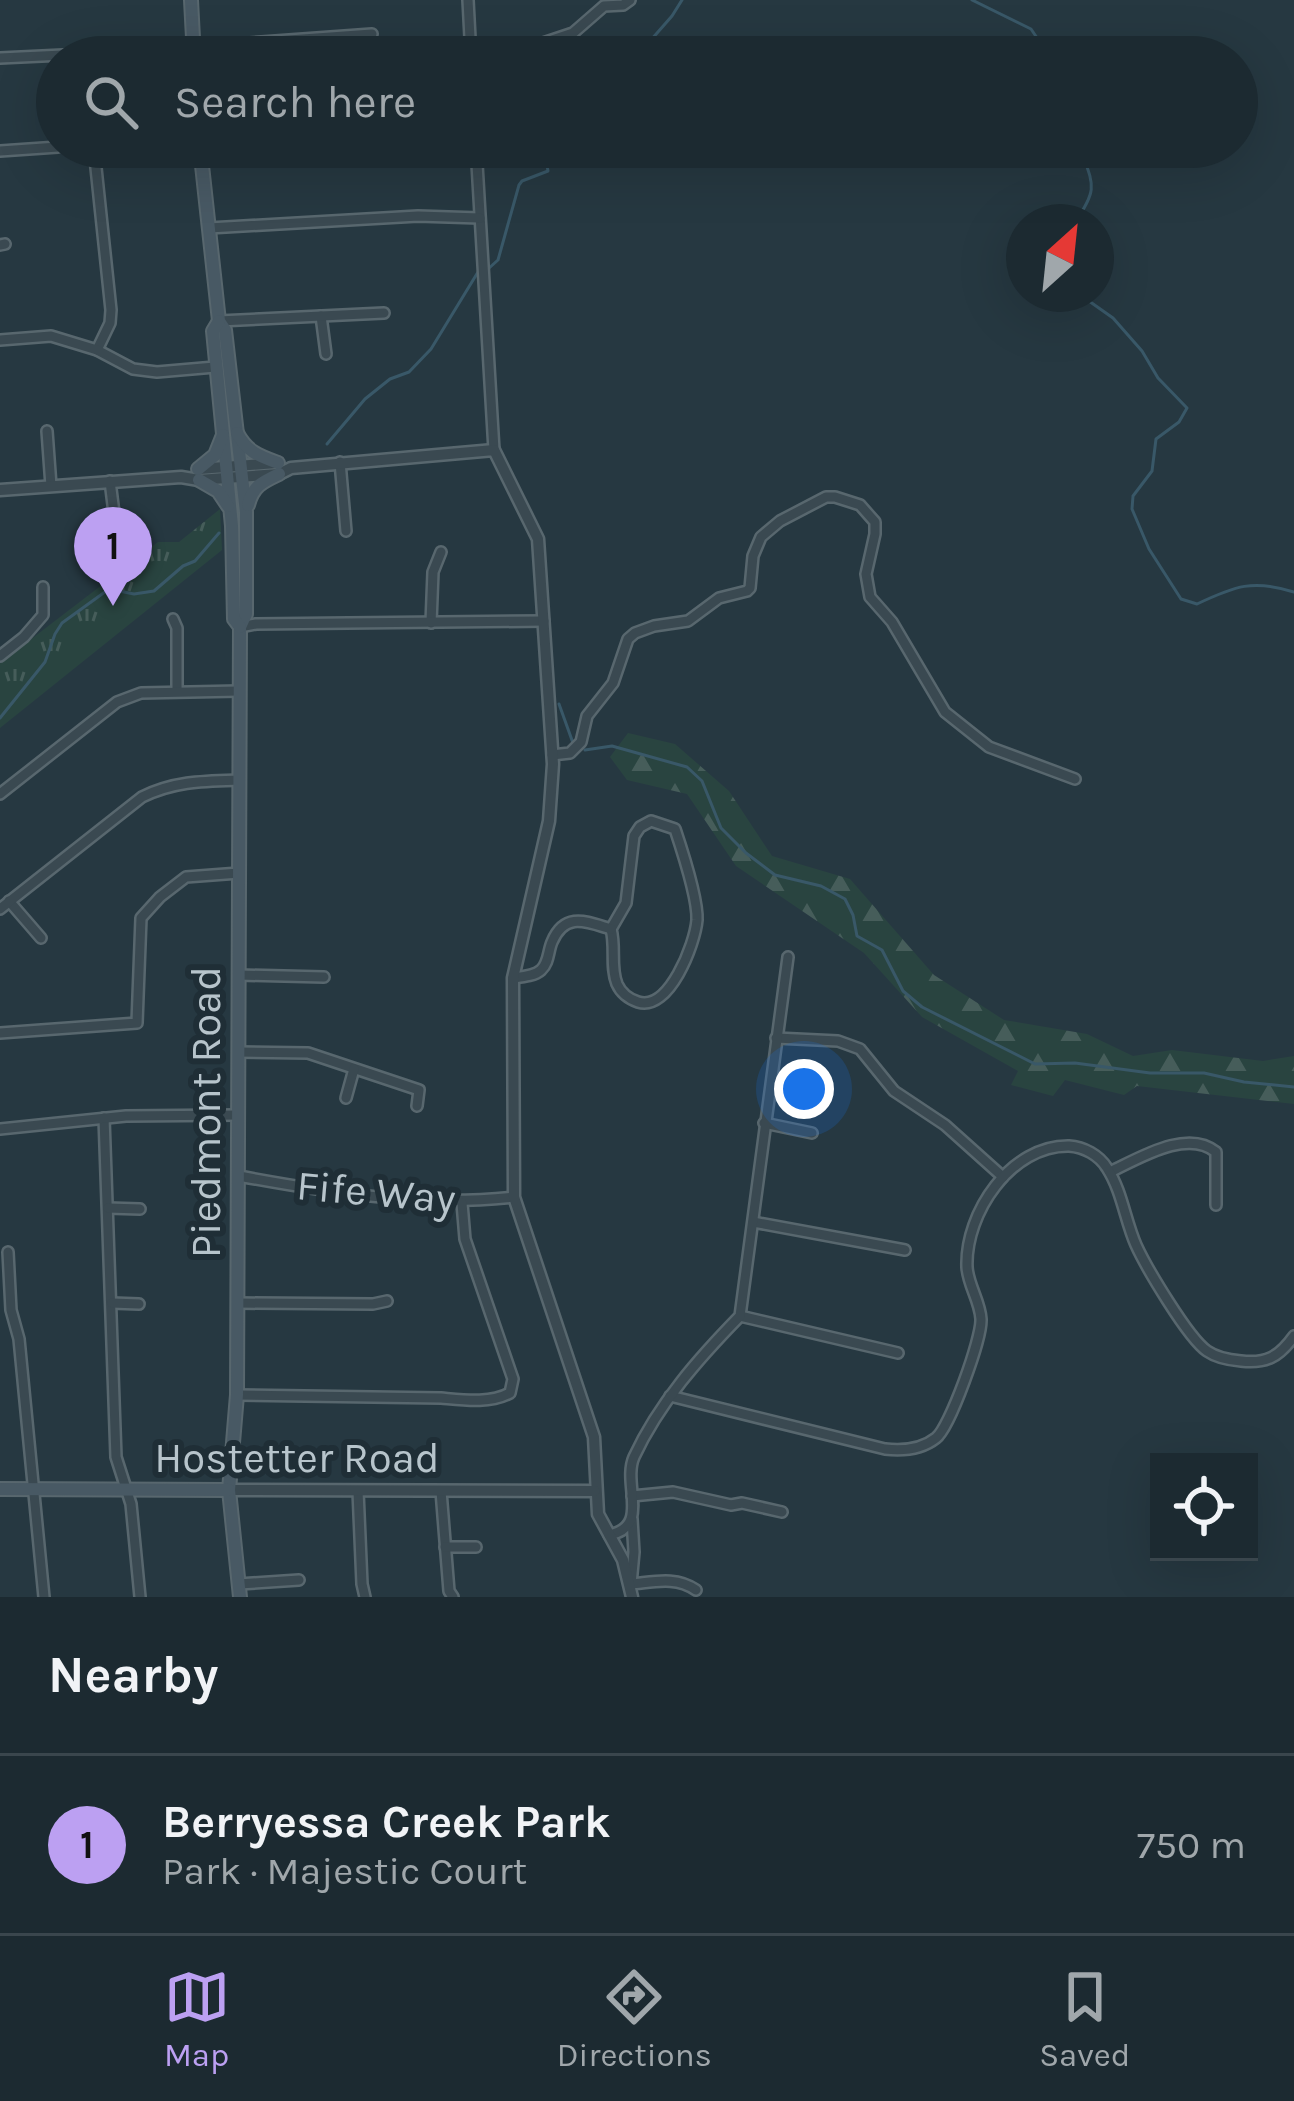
<!DOCTYPE html>
<html lang="en">
<head>
<meta charset="utf-8">
<style>
	body { margin:0; font-family:Karla,sans-serif; background:#253239; color:#f1f3f6 }
	.controls { position:absolute; right:36px; bottom:36px; display:grid; overflow:hidden; border-radius:0px; box-shadow:0 12px 48px #0002 }
	.controls button { width:108px; height:108px; display:grid; place-items:center; padding:0; border:0; border-bottom:3px solid #3a464d; background:#1c2a31; color:#f1f3f6; font:60px sans-serif }
	.compass { position:absolute; left:1006px; top:204px; width:108px; height:108px; border-radius:50%; background:#1c2a31; box-shadow:0 12px 48px #0002; rotate:27deg }
	.you { position:absolute; left:804px; top:1089px; width:42px; height:42px; margin:-30px; border:9px solid #fff; border-radius:50%; background:#1a73e8; box-shadow:0 0 0 18px #1a73e833 }
	.badge { display:grid; place-items:center; width:78px; height:78px; border-radius:50%; background:#bca0f2; color:#111; font-size:39px; font-weight:700 }
	.pin { position:absolute; translate:-50% -99px; filter:drop-shadow(0 3px 6px #0008) }
	.pin::after { content:''; position:absolute; top:63px; width:42px; height:36px; background:inherit; clip-path:polygon(0 0,100% 0,50% 100%) }
	.list { margin:0; padding:0; list-style:none }
	h2 { display:flex; justify-content:space-between; align-items:center; height:156px; margin:0; padding:0 48px; font-size:51px }
	h2 small { font-size:39px; font-weight:400; color:#a0a7ab }
	.list li { display:grid; grid-template-columns:78px 1fr auto; gap:36px; align-items:center; box-sizing:border-box; height:180px; padding:0 48px; border-top:3px solid #3a464d }
	.list b { display:block; font-size:45px; white-space:nowrap }
	.list p { margin:0; font-size:39px; white-space:nowrap; color:#a0a7ab }
	.list em { font-size:39px; font-style:normal; color:#a0a7ab }
	.icon { flex:none; width:66px; height:66px; fill:none; stroke:currentColor; stroke-width:2; stroke-linecap:round; stroke-linejoin:round }
	.map { position:relative; flex:none; width:1294px; height:1597px; overflow:hidden }
	.search { position:absolute; background:#1c2a31; box-shadow:0 12px 48px #0002; left:36px; right:36px; top:36px; height:132px; display:flex; align-items:center; gap:30px; box-sizing:border-box; padding:0 42px; border-radius:66px; color:#a0a7ab; font-size:45px }
	.sheet { height:336px; background:#1c2a31 }
	nav { display:flex; justify-content:space-around; align-items:center; box-sizing:border-box; height:168px; border-top:3px solid #3a464d; background:#1c2a31; font-size:33px; color:#a0a7ab }
	nav a { display:grid; justify-items:center; gap:6px }
	nav .on { color:#bca0f2 }
	.map>svg:first-child { display:block }
</style>
</head>
<body>
<div class="map">
<svg width="1294" height="1597" viewBox="0 0 1294 1597">
	<defs>
		<pattern id="forest-firs" width="22" height="20" patternUnits="userSpaceOnUse" patternTransform="scale(3)"><rect width="22" height="20" fill="#294440"/><path d="M5 1l3.5 6h-7zM16 11l3.5 6h-7z" fill="#465d5a"/></pattern>
		<pattern id="park-tufts" width="24" height="20" patternUnits="userSpaceOnUse" patternTransform="scale(3)"><rect width="24" height="20" fill="#294440"/><path d="M3 7l-1-3M5 7V3M7 7l1-3M15 17l-1-3M17 17v-4M19 17l1-3" fill="none" stroke="#465d5a"/></pattern>
	</defs>
	<rect width="100%" height="100%" fill="#263841"/>
	<path fill="url(#forest-firs)" d="M628,733L675,744L729,791L772,856L850,879L934,975L1004,1020L1087,1034L1133,1056L1172,1050L1263,1061L1294,1056V1104L1137,1086L1124,1095L1065,1080L1053,1096L1011,1085L1018,1071L922,1017L864,953L736,866L687,794L627,780L610,757Z"/>
	<path fill="url(#park-tufts)" d="M220,509L222,550L0,728V663L158,542H179Z"/>
	<g fill="none" stroke-linecap="round" stroke-linejoin="round">
		<g stroke="#395868" stroke-width="3">
			<path d="M972,0L1031,29L1050,57"/>
			<path d="M636,57L672,16L682,0"/>
			<path d="M1075,222C1099,188 1093,185 1080,147"/>
			<path d="M488,269L498,260L519,185L522,181L548,171L544,147"/>
			<path d="M1079,294L1113,318L1142,351L1158,378L1187,408L1179,422L1156,439L1152,471L1133,496L1132,509L1149,549L1181,599L1197,604C1235,586 1253,579 1294,592"/>
			<path d="M327,444L365,399L390,379L409,372L431,349L478,272"/>
			<path d="M559,704L573,743"/>
			<path d="M0,718L45,662L55,634L62,623L109,589L134,594L154,591L183,566L195,561L219,533"/>
			<path d="M585,750L612,746L687,767L702,781L721,828L746,853L775,875L821,886L845,899L853,915L857,936L882,950L903,991L922,1007L1035,1064L1075,1063L1150,1073H1204L1244,1082L1294,1087"/>
		</g>
		<g stroke="#58676e" stroke-width="14">
			<g id="minor">
				<path d="M468,0L471,57"/>
				<path d="M194,47L372,34"/>
				<path d="M501,57L573,33L604,6L623,5L630,0"/>
				<path d="M0,58L84,54"/>
				<path d="M73,147L94,149L111,310L110,323L97,350"/>
				<path d="M476,147L494,450"/>
				<path d="M0,151L58,147"/>
				<path d="M209,228L418,216L480,218"/>
				<path d="M0,245L5,244"/>
				<path d="M321,316L326,354"/>
				<path d="M219,321L384,313"/>
				<path d="M0,340L51,336L97,350L133,369L157,372L215,367"/>
				<path d="M47,431L51,486"/>
				<path d="M340,462L346,531"/>
				<path d="M110,481L115,521"/>
				<path d="M173,619L177,628V691"/>
				<path d="M431,623L433,572L441,552"/>
				<path d="M240,627L256,624L544,621"/>
				<path d="M0,656L24,637L43,615V587"/>
				<path d="M552,755L570,753L581,742L587,716L613,683L628,639L635,633L654,626L688,621L719,598L747,591L750,588L753,556L761,537L780,521L826,497H835L860,505L875,522V534L866,574L870,597L892,622L945,712L989,747L1075,779"/>
				<path d="M0,794L117,702L141,693L239,691"/>
				<path d="M651,821L675,829C682,850 698,899 697,920C695,944 669,1012 638,1002C629,999 621,993 617,984C610,967 616,947 611,929L626,903L634,836L640,827Z"/>
				<path d="M9,901L41,938"/>
				<path d="M0,909L142,797C174,781 204,781 239,780"/>
				<path d="M239,975L324,977"/>
				<path d="M513,978C521,977 535,976 541,970C549,963 548,951 552,942C565,911 587,922 611,929"/>
				<path d="M0,1033L137,1023L141,918L160,897L186,877L239,873"/>
				<path d="M776,1038L838,1041L860,1049L894,1091L945,1125L1003,1177"/>
				<path d="M238,1052L308,1053L419,1090L417,1106"/>
				<path d="M346,1098L354,1069"/>
				<path d="M104,1118L116,1457L131,1504L140,1597"/>
				<path d="M764,1123L812,1133"/>
				<path d="M0,1129L126,1116L238,1115"/>
				<path d="M1110,1172C1138,1159 1187,1128 1216,1152V1205"/>
				<path d="M239,1176C330,1193 421,1207 514,1197"/>
				<path d="M108,1208L140,1209"/>
				<path d="M753,1222L905,1250"/>
				<path d="M8,1252L11,1310L19,1339L44,1597"/>
				<path d="M112,1303L139,1304"/>
				<path d="M238,1303L373,1304L387,1301"/>
				<path d="M740,1316L898,1353"/>
				<path d="M237,1395L441,1398C463,1400 490,1404 510,1393L513,1379L465,1239L462,1203"/>
				<path d="M670,1396L885,1449C903,1451 921,1450 936,1438C950,1427 982,1338 981,1319C980,1301 968,1285 967,1267C965,1213 1011,1145 1069,1146C1084,1147 1099,1155 1107,1168C1122,1191 1125,1220 1136,1245C1146,1267 1188,1338 1207,1351C1217,1358 1229,1360 1241,1361C1266,1364 1279,1357 1294,1336"/>
				<path d="M358,1491L362,1584L365,1597"/>
				<path d="M441,1491L449,1591L453,1597"/>
				<path d="M632,1496L673,1492L731,1505L742,1503L782,1512"/>
				<path d="M632,1519L634,1552L631,1584C654,1582 676,1576 696,1590"/>
				<path d="M609,1535C651,1527 622,1484 634,1457C659,1403 699,1358 740,1316L788,957"/>
				<path d="M445,1547H476"/>
				<path d="M239,1584L299,1580"/>
			</g>
		</g>
		<g stroke="#58676e" stroke-width="15">
			<g id="tertiary">
				<path d="M199,469L276,463"/>
				<path d="M0,490L181,477L199,480L279,474L291,468L494,450L538,539L553,764L549,821L513,978L514,1197L594,1437L598,1514L623,1560L632,1597"/>
				<path d="M229,1490L595,1491"/>
			</g>
		</g>
		<g stroke="#58676e" stroke-width="16">
			<g id="secondary">
				<path d="M191,0L194,57"/>
				<path d="M200,147L219,321L225,330L246,512V614L240,627L237,1395L229,1490L240,1597"/>
				<path d="M219,321L213,331L232,526L234,619L240,627"/>
				<path d="M237,433C247,452 259,456 278,463"/>
				<path d="M198,469L215,455L223,435"/>
				<path d="M199,480L218,491L228,506"/>
				<path d="M248,505C253,486 262,482 279,474"/>
				<path d="M0,1489L229,1490"/>
			</g>
		</g>
		<use href="#minor" stroke="#3a4951" stroke-width="9"/>
		<use href="#tertiary" stroke="#3a4951" stroke-width="10"/>
		<use href="#secondary" stroke="#485964" stroke-width="12"/>
	</g>
	<g text-anchor="middle" dominant-baseline="central" stroke-width="12" stroke-linejoin="round" paint-order="stroke">
		<g font-size="42" fill="#b7c4cb" stroke="#1f2e36">
			<text transform="translate(206 1112) rotate(-90)">Piedmont Road</text>
			<text transform="translate(376 1192) rotate(5)">Fife Way</text>
			<text x="297" y="1458">Hostetter Road</text>
		</g>
	</g>
</svg>
<div class="controls">
<button><svg class="icon" aria-label="locate" viewBox="0 0 24 24"><circle cx="12" cy="12" r="6"/><path d="M12 2v4M12 18v4M2 12h4M18 12h4"/></svg></button>
</div>
<svg class="compass" viewBox="-18 -18 36 36"><path d="M0-13l5 13h-10z" fill="#e53935"/><path d="M0 13l5-13h-10z" fill="#a0a7ab"/></svg>
<div class="you"></div>
<div class="pin badge" style="left:113px;top:606px">1</div>
<div class="search"><svg class="icon" aria-label="search" viewBox="0 0 24 24"><circle cx="10" cy="10" r="6"/><path d="M15 15l6 6"/></svg>Search here</div>
</div>
<section class="sheet">
<h2>Nearby<small></small></h2>
<ul class="list">
<li><span class="badge">1</span><div><b>Berryessa Creek Park</b><p>Park · Majestic Court</p></div><em>750 m</em></li>
</ul>
</section>
<nav>
<a class="on"><svg class="icon" aria-label="map" viewBox="0 0 24 24"><path d="M3 6l6-2 6 2 6-2v14l-6 2-6-2-6 2zM9 4v14M15 6v14"/></svg>Map</a>
<a><svg class="icon" aria-label="directions" viewBox="0 0 24 24"><path d="M12 3l9 9-9 9-9-9zM9 14v-3h6M13 9l2 2-2 2"/></svg>Directions</a>
<a><svg class="icon" aria-label="saved" viewBox="0 0 24 24"><path d="M7 4h10v16l-5-4-5 4z"/></svg>Saved</a>
</nav>
</body>
</html>
